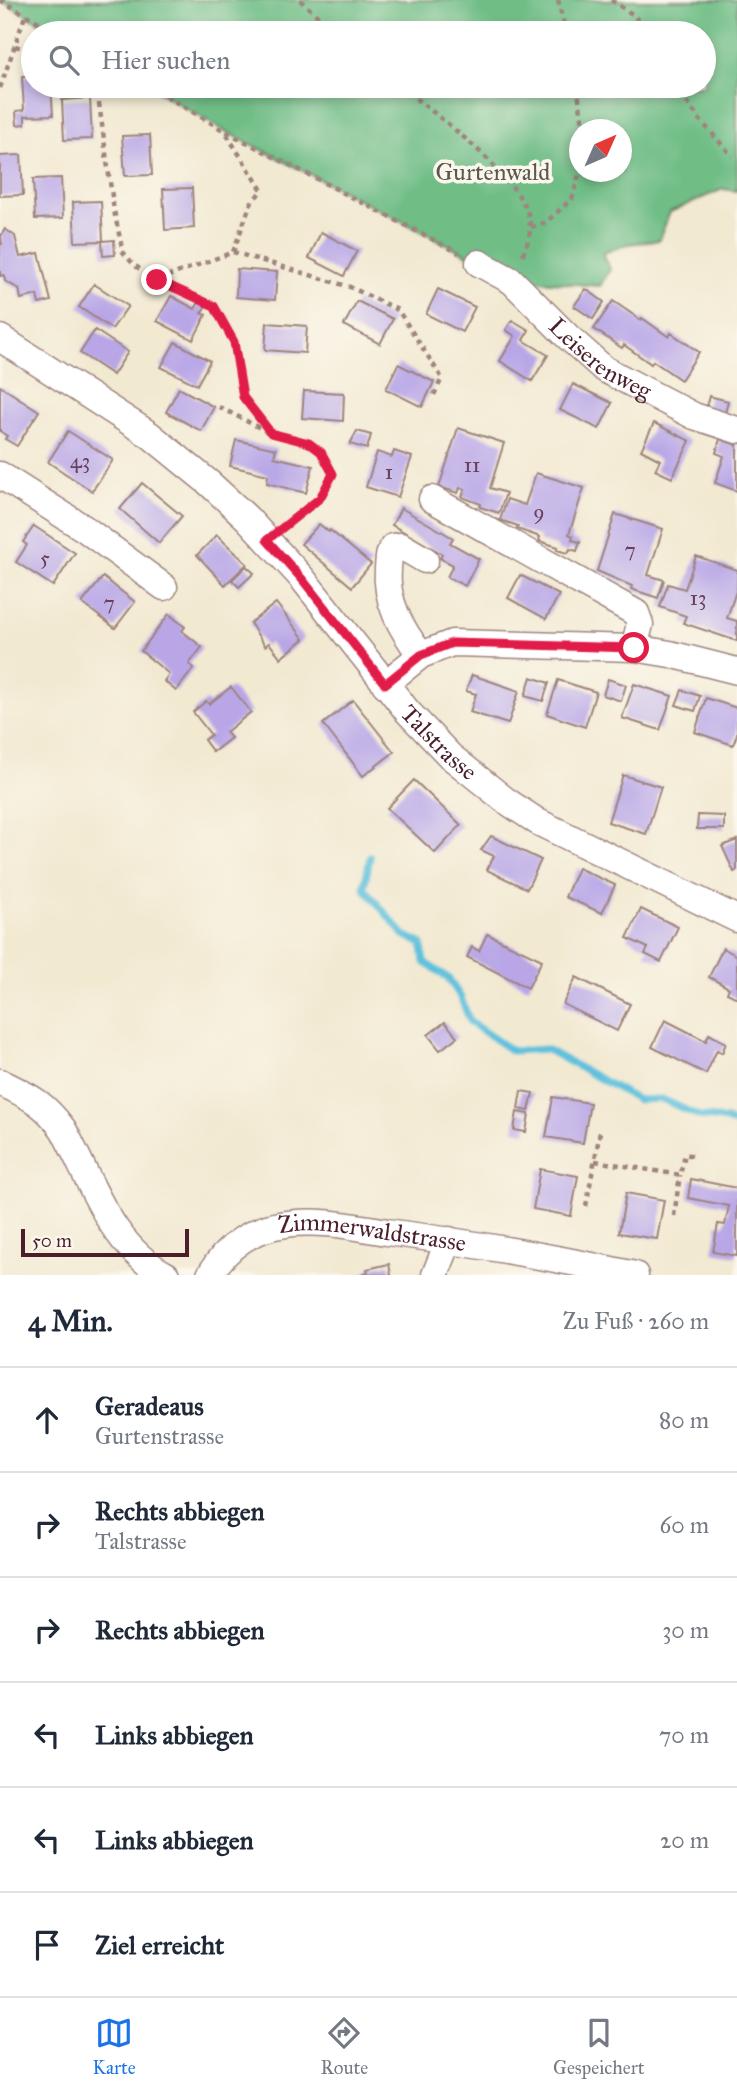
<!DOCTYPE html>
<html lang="de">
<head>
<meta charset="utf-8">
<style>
	body { margin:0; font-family:"IM FELL Great Primer",serif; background:#f2f2f3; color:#1f2937 }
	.compass { position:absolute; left:569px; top:119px; width:63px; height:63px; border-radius:50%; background:#fff; box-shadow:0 4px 10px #0003; rotate:45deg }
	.scale { position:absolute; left:21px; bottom:18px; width:168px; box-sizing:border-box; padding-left:7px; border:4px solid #4a1f2b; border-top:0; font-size:19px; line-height:24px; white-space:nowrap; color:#4a1f2b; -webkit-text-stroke:5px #fbf7ec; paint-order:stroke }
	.stop { position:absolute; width:21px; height:21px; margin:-16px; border:5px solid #e11d48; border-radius:50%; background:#fff }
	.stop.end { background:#e11d48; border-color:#fff; box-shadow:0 2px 7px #0008 }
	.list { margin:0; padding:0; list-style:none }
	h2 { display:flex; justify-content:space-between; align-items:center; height:91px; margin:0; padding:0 28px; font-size:30px }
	h2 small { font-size:23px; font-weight:400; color:#747a83 }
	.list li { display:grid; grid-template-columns:46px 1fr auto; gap:21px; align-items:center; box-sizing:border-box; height:105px; padding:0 28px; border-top:2px solid #e0e1e3 }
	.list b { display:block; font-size:26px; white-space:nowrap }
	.list p { margin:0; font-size:23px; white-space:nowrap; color:#747a83 }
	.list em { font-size:23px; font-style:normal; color:#747a83 }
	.icon { flex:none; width:38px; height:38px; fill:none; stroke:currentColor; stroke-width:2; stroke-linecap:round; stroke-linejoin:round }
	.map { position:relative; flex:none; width:737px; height:1275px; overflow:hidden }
	.search { position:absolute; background:#fff; box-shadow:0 4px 10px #0003; left:21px; right:21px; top:21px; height:77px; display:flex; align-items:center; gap:18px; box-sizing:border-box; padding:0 24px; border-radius:38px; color:#747a83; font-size:26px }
	.sheet { height:721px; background:#fff }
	nav { display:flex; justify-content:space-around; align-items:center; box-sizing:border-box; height:98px; border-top:2px solid #e0e1e3; background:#fff; font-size:19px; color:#747a83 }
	nav a { display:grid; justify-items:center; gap:4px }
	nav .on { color:#1a73e8 }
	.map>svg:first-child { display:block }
</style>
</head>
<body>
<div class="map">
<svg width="737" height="1275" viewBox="0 0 737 1275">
	<rect width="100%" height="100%" fill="#fbf7ec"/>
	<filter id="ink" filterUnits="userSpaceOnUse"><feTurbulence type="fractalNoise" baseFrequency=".0143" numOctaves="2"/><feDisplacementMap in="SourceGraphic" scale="14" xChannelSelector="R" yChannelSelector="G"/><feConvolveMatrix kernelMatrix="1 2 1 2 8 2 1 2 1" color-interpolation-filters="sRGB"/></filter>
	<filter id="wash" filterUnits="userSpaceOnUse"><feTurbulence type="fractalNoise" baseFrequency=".00686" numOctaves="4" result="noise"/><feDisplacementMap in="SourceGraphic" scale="28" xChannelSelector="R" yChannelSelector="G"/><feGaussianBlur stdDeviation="1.57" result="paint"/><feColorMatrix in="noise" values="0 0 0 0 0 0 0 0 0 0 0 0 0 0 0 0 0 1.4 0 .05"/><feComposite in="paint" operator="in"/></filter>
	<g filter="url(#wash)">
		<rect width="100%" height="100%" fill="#f2e9d1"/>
		<path fill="#6fbd86" stroke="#5c6e58" stroke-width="2" fill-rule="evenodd" d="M0,0H737V191L723,189L670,212L659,240L628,244L603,253L610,269L600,286L515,279L223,130L149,86H704V33H58ZM580,130H622V172H580Z"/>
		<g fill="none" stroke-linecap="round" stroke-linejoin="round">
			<path stroke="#5ec1dc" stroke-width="7" d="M370,857L364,888L404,935L422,944L424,962L448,978L461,998L470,1022L512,1051L546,1049L638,1100L662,1099L699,1116L727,1120L737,1125"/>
		</g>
		<g id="blocks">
			<g fill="#b8a6e7">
				<path d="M22,76H33V86H51L53,115L25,116V124L17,125L16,111L24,110Z"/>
				<path d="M90,98L92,139L64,140L62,100Z"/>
				<path d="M150,135L152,175L125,176L122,136Z"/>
				<path d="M21,155L23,195L0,196V156Z"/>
				<path d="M61,178L63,218L35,219L33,179Z"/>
				<path d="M192,188L194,228L165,230L163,189Z"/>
				<path d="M101,201L103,241L75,242L73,202Z"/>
				<path d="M5,229L15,236L20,257L39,253L51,301L39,304L37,295L21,299L19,289L5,281L4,275L0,276V244H2L1,236Z"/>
				<path d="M321,232L357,251L344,276L309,258Z"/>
				<path d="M114,240L115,255L103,256L102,241Z"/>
				<path d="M237,269L277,272L275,300L236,297Z"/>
				<path d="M94,284L128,306L112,329L79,307Z"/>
				<path d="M438,289L475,307L462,332L426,314Z"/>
				<path d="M586,289L604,302L593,319L574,306Z"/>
				<path d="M171,296L195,309L199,302L206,305L202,313L206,315L193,340L157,321Z"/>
				<path d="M357,301L393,319L380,344L344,325Z"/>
				<path d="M613,301L641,320L642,318L669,337L671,333L699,352L681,380L653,361L651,364L624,345L622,348L594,329Z"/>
				<path d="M512,320L529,330L523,340L548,355L532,381L500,361L515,336L506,330Z"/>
				<path d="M267,323L307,326L305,353L265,350Z"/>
				<path d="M95,330L128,352L113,375L80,353Z"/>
				<path d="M175,342L210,361L197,385L161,367Z"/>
				<path d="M398,364L434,382L422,407L386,389Z"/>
				<path d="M573,384L612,403L599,429L560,410Z"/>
				<path d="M0,386L39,411L17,446L5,439L7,436L0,431Z"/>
				<path d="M179,388L214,407L201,431L166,412Z"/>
				<path d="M304,391L344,393L343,421L302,418Z"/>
				<path d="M709,396L728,401L725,413L706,408Z"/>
				<path d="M654,423L690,441L672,478L655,470L660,460L641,450Z"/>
				<path d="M458,428L504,443L490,488L506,493L499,513L480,507L481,504L462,497L465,489L460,488L458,493L439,487Z"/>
				<path d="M68,431L113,460L92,491L48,462Z"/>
				<path d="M357,431L371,435L367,449L350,444Z"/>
				<path d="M720,439L737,445V491L715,483L724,456L716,453Z"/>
				<path d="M236,440L276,449L274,457L313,466L306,493L267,483L268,475L230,466Z"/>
				<path d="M394,451L412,457L398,497L366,487L377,452L392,457Z"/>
				<path d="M536,473L584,488L569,534L573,536L572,540L580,542L577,551L570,549L568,553L557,550L558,547L539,541L540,537L517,529L518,526L500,520L507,499L525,505Z"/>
				<path d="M142,483L182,516L159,543L120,509Z"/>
				<path d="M401,508L453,538L450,543L479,559L465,586L447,577L453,565L440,558L442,554L392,525Z"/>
				<path d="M615,514L663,529L648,575L664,580L658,598L631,589L632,586L597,571Z"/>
				<path d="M319,524L329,532L330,530L371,564L352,587L301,544Z"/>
				<path d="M34,526L75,553L53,586L16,562L27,545L23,542Z"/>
				<path d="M217,535L247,564L225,585L197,555Z"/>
				<path d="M696,556L737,570V588L727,618L737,621V641L683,623L686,616L660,607L668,584L685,589Z"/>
				<path d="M246,566L254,573L239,587L232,580Z"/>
				<path d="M520,575L559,595L546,619L508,598Z"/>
				<path d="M103,577L135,602L115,628L82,603Z"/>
				<path d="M276,603L304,639L281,658L269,643L265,646L250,623Z"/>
				<path d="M169,614L185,627L182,631L202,647L189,664L194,668L176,691L164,681L169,674L141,651Z"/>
				<path d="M472,675L519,691L508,724L470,712L476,694L466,691Z"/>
				<path d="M531,677L549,683L543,701L525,696Z"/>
				<path d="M608,679L626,685L621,701L603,695Z"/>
				<path d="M558,680L596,692L585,727L547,714Z"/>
				<path d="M634,684L672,696L660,730L622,718Z"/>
				<path d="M231,687L251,712L226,732L231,738L213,752L204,740L211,735L193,712L206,701L209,704Z"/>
				<path d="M682,690L700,696L695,711L676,705Z"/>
				<path d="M706,698L737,708V734L733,745L695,732Z"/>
				<path d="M353,700L394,752L363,776L323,724Z"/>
				<path d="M623,775L661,787L646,834L608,822Z"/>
				<path d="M414,780L461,825L435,853L387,808Z"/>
				<path d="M698,815L724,816V829H697Z"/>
				<path d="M491,836L541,860L527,889L487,870L494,856L481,850Z"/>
				<path d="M737,840V870L734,872L722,846Z"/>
				<path d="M578,868L615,885L602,913L565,897Z"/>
				<path d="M641,909L678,927L661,962L645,954L648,948L627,938Z"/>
				<path d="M487,934L542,960L528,988L467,957L472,947L479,951Z"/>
				<path d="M723,948L737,956V998L727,993L729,988L709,977Z"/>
				<path d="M576,977L630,1004L617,1031L563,1004Z"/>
				<path d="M665,1020L706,1041L709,1034L726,1043L722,1053L717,1050L706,1074L652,1047Z"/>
				<path d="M445,1022L457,1037L440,1050L428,1035Z"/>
				<path d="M521,1091L533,1093L529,1111L518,1109Z"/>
				<path d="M553,1097L590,1103L583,1143L546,1137Z"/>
				<path d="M517,1112L529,1114L526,1132L514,1130Z"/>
				<path d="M540,1169L578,1176L571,1216L533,1209Z"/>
				<path d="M691,1179L737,1188V1256L713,1252L718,1224L725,1225L729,1206L688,1198Z"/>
				<path d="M626,1193L664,1200L657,1239L619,1233Z"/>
				<path d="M389,1264L391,1275H360L368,1272L367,1269Z"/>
			</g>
		</g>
	</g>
	<g filter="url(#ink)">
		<use href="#blocks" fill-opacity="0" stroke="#9e847e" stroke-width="2"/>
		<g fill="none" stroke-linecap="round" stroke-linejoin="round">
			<g stroke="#9e847e" stroke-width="29">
				<g id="minor">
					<path id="s1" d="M479,263L512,281L567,336L604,369L694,416L737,430"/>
					<path id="s2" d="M0,338L150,435L209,483L247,518L302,578L408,712L450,756L505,800L538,822L737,919"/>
					<path d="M0,475L85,529L164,587"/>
					<path d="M432,499L636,613L640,624L634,648"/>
					<path d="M421,655C401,629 385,601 388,568C389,560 388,554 393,547L401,546L425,560"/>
					<path d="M385,684L421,655L452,643L634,648L670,654L737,671"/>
					<path d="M0,1082C30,1097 43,1102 63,1129C92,1182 110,1246 166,1275"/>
					<path id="s3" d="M210,1275C226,1246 253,1228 286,1224C320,1219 355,1227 387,1232C470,1243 553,1257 635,1275"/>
					<path d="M435,1275L449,1240"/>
				</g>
			</g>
			<g stroke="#9e847e" stroke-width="4.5" stroke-dasharray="5 5" stroke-linecap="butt">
				<path d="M0,0L58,33"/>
				<path d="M300,0L336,33"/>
				<path d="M558,0L566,33"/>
				<path d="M611,0L635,16L645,33"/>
				<path d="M15,46L33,51"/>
				<path d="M92,86L97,89L114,211L123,252L134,265L157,280L214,306L234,342L243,397L271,433L309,443L321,452L333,474L320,498L284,526"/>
				<path d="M149,86L223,130L459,253"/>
				<path d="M400,86C432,112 533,184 530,228C530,238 525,250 521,259"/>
				<path d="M577,86L584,130"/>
				<path d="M675,86L700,120L732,156"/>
				<path d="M0,88L25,16"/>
				<path d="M531,227L545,223L572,199L580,171"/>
				<path d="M233,252L350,287L398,310L442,378L434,395"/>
				<path d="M158,280L233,252L251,203L262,190L225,132"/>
				<path d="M219,407L270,433"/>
				<path d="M595,1161L680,1175L685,1154L695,1156"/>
				<path d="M586,1206L600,1132"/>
				<path d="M674,1216L680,1175"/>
			</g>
			<use href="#minor" stroke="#fff" stroke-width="26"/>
		</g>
	</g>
	<g fill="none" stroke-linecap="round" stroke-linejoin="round" filter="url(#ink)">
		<path stroke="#e11d48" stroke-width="9" d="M157,280L214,306L234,342L243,397L271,433L309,443L321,452L333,474L320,498L267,540L302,579L385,684L421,655L452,643L634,648"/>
	</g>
	<g text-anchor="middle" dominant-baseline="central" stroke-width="7" stroke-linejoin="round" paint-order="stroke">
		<g font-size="21" fill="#66415a">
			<text x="80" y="461">43</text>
			<text x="472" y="465">11</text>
			<text x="389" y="472">1</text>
			<text x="539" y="512">9</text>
			<text x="630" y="550">7</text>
			<text x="45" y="558">5</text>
			<text x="698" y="598">13</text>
			<text x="109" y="603">7</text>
		</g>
		<g font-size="24" fill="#5d584e" stroke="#fbf7ec">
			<text x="493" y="172">Gurtenwald</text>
		</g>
		<g font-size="24" fill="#4a1f2b" stroke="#fbf7ec">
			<text stroke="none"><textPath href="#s1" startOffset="156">Leiserenweg</textPath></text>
			<text stroke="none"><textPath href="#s2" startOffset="602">Talstrasse</textPath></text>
			<text stroke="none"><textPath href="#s3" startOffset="182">Zimmerwaldstrasse</textPath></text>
		</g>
	</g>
</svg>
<svg class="compass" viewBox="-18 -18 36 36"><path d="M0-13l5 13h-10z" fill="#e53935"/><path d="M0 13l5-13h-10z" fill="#747a83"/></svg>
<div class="scale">50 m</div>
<div class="stop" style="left:634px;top:648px"></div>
<div class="stop end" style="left:157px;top:280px"></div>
<div class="search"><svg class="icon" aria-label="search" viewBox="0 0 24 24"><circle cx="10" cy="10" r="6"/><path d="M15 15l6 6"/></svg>Hier suchen</div>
</div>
<section class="sheet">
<h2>4 Min.<small>Zu Fuß · 260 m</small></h2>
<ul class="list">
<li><svg class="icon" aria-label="ahead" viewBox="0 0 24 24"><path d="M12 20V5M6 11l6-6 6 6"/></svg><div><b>Geradeaus</b><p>Gurtenstrasse</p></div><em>80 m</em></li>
<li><svg class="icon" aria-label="right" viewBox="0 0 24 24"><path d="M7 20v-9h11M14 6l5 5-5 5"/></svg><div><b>Rechts abbiegen</b><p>Talstrasse</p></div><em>60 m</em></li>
<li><svg class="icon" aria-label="right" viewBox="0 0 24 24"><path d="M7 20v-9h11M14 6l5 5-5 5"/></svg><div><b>Rechts abbiegen</b></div><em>30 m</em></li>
<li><svg class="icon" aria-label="left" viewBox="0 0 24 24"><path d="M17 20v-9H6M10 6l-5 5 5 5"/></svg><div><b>Links abbiegen</b></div><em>70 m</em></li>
<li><svg class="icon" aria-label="left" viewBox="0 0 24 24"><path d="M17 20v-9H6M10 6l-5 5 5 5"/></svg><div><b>Links abbiegen</b></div><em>20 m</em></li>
<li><svg class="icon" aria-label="arrive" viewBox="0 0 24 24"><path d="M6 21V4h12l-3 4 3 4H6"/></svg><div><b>Ziel erreicht</b></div></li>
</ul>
</section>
<nav>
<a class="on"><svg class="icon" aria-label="map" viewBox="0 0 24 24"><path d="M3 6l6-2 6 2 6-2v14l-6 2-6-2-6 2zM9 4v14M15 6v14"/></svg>Karte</a>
<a><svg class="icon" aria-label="directions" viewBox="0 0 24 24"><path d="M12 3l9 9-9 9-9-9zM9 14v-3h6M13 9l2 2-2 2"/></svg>Route</a>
<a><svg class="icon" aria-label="saved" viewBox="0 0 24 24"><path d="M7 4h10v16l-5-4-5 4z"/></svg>Gespeichert</a>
</nav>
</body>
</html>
